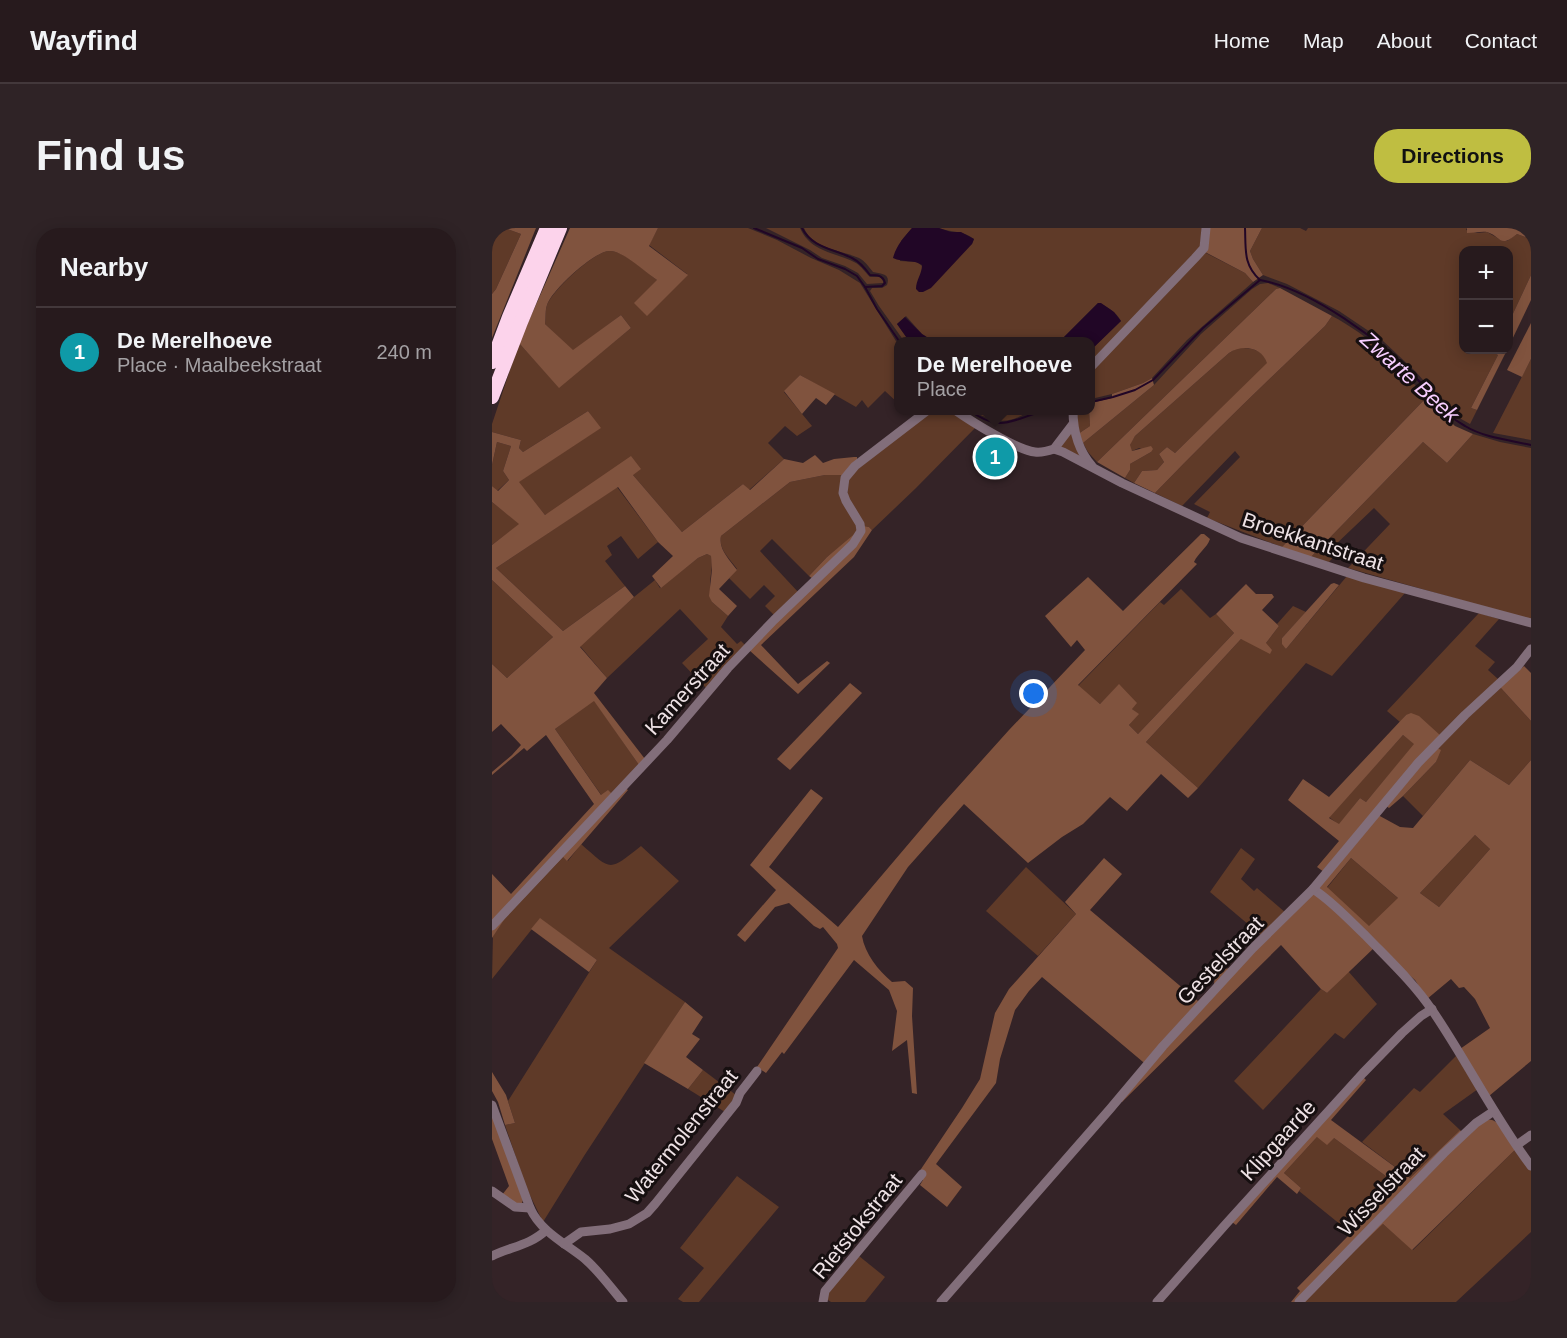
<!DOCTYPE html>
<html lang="en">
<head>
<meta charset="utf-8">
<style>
	body { margin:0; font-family:Arial,sans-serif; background:#2f2326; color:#f1f3f6 }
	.controls { position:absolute; right:18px; top:18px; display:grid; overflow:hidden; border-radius:12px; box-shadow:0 3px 15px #0003 }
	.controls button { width:54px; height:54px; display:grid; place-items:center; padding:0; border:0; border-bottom:2px solid #43383b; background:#271a1d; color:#f1f3f6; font:30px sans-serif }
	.you { position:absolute; left:542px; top:466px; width:21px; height:21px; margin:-15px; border:4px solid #fff; border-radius:50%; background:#1a73e8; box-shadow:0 0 0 9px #1a73e833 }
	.badge { display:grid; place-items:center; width:39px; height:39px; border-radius:50%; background:#bfbe41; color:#fff; font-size:20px; font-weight:700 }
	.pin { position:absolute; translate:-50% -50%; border:3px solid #fff; box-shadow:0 2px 6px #0006 }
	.popup { position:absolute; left:402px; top:109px; width:201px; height:78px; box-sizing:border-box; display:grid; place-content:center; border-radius:12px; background:#271a1d; filter:drop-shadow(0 2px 4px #0005); font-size:20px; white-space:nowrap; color:#a4a1a4 }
	.popup b { font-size:22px; color:#f1f3f6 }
	.popup::after { content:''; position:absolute; left:50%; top:100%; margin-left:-12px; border:12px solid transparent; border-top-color:#271a1d }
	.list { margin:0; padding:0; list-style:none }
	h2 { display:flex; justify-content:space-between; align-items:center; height:78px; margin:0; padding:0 24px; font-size:26px }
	h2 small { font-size:20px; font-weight:400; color:#a4a1a4 }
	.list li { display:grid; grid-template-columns:39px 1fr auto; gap:18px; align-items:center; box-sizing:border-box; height:90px; padding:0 24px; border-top:2px solid #43383b }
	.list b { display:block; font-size:22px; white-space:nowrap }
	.list p { margin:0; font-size:20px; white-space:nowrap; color:#a4a1a4 }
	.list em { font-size:20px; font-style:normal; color:#a4a1a4 }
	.map { position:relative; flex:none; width:1039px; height:1074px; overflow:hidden; border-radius:24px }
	header { display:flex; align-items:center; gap:36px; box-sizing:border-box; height:84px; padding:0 30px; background:#271a1d; border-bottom:2px solid #43383b }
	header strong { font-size:28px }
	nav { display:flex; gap:33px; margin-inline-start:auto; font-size:21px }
	.intro { display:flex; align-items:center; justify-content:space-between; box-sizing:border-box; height:144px; padding:0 36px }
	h1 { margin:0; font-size:42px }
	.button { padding:15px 27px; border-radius:24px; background:#bfbe41; color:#111; font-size:21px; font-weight:700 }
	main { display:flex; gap:36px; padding:0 36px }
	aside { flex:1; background:#271a1d; border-radius:24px; box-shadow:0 3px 15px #0003 }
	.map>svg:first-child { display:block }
</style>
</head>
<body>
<header>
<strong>Wayfind</strong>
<nav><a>Home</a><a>Map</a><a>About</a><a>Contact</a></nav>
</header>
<div class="intro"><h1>Find us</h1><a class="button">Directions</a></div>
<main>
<aside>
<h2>Nearby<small></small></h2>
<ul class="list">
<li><span class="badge" style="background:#0f9aa8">1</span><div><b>De Merelhoeve</b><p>Place · Maalbeekstraat</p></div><em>240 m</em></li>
</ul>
</aside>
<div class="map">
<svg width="1039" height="1074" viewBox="0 0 1039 1074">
	<rect width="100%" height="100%" fill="#342327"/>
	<g fill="#5f3a28">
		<path d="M0,0H13L29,6L4,61L0,66Z"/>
		<path d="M166,0H256L285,12L319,30L347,42L368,55L407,118V176L393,163L376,180L370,172L364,179L308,147L292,164L320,198L305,208L293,198L276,215L292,231L257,262L251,256L190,304L141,247L53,287L26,254L108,200L96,183L31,224L27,220L29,212L0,204V196L27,115L67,159L139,100L129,87L81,123L53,96C54,90 53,82 55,77C60,63 103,22 118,23C132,23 154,44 165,52L195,46L157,17Z"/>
		<path d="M274,0H308C319,25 344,24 364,35C370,39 373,44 378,49H388L391,53V55L375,56L366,45L353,38L330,30L318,22Z"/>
		<path d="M312,0H420L409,13L408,33L425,34L430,38V44L480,16L482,11C471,2 459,5 447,0H710L708,20L599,136V122L629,93C624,84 615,78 606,75L568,113H441L430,106L414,88L405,96L417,113H412L387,78L378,63L380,60H390L395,57C399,45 389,46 381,44C377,39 373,33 367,30C349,22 321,21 312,0Z"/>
		<path d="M770,0H808L814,3L816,0H975L974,2L985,5L995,4L1009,12L1015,13L1025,6L1039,11V47L1017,94V22H972V122H1004L1002,125L1006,127L979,180L985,182L978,196L962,187L924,144L890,112L847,83L795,56L771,47L761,31L758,23Z"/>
		<path d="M712,24L753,45L761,54L695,112L660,150L651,155L620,166L599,171V143Z"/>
		<path d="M776,55L788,60L784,61L605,234L596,224L591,215L662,157L709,106L760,61L768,56Z"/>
		<path d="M840,88C878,108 907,137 934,170L790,319L715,290L718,284L702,276L748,229L743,223L690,278L663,265C718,208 775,153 833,98Z"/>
		<path d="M745,120C758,120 770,120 776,135L683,225L675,219L667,226L672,234L665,242L650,243L642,255L633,250L638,242V236L659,224L647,220L640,223C635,218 640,213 643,208L737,125Z"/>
		<path d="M1039,131V212L1001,205Z"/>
		<path d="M439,183H458L485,198L424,260L380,302L377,299L372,298L355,268L357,248Z"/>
		<path d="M482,183H536C519,197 500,195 482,183Z"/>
		<path d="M585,183H597L598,198L586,206Z"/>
		<path d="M578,206H580L590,231L569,220V217Z"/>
		<path d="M981,206L1008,214L1039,220V392L856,340L898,296L882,280L841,319L846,324L837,334L818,330L931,214L955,235Z"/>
		<path d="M5,214L19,218L11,243L17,252L5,263L0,258V237Z"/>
		<path d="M333,247H350L348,258L367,300L363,307L335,329L317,348L280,311L268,323L307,365L283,388L273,378L283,368L272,357L258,371L237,350L245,341C238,331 226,321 229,308L298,254Z"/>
		<path d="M125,259L166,314L146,331L129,308L115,318L120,327L113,333L133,358L71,403L4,340Z"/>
		<path d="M0,274L28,296L0,317Z"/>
		<path d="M215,326L219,328C221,338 219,344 218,354C218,360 219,368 220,374L236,388L229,399L245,416L249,413L253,417L215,461L190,435L216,411L188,381L115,450L88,418L142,369L163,352L168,360L206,330Z"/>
		<path d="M855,348L913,365L840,448L814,435L706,560L654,514L749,411L774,415L787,398L785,396L801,378L814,384L790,410L794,421Z"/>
		<path d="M0,352L61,409L15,450L0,436Z"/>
		<path d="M689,361L718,390L724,386L742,405L646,506L637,497L646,486L640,481L627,457L608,476L586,458L668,374L672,377Z"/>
		<path d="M987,385L1007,391L983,418L1003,434L996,442L1006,451L949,508L914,487L908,494L895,483Z"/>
		<path d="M1008,459L1039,493V532L1017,557L978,532L931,588L911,568L944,534L946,527L945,520Z"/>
		<path d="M102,472L147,537L119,566L110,568L63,501Z"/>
		<path d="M911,507L923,516L874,574L868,570L847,597L837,589Z"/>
		<path d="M983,607L998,621L947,679L928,665Z"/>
		<path d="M89,616C120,643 116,644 149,618L187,653L117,720L193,774L92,928L51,994L34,959L13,897L23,895L16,873L105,732L48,691L0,751L1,708L14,689L71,629L76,633Z"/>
		<path d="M749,620L763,631L749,651L762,663L765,660L794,685L770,708L718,664Z"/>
		<path d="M859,630L907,671L877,699L835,660Z"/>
		<path d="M534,639L584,686L546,728L494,683Z"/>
		<path d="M856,743L885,776L852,811L843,805L771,882L742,853L829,761L835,765Z"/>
		<path d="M964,828L986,861L951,886L968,902L918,950L870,914L922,860L928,864Z"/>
		<path d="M211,842L244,867L233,884L196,861Z"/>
		<path d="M825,909L842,910L906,957L859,1005L807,963L809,960L792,945Z"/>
		<path d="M1026,919L1039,941V1004L964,1074H810L891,996L921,1022Z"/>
		<path d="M245,948L287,979L207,1074H191L186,1071L212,1040L188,1020Z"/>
		<path d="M367,1028L393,1049L373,1074H339L336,1072V1063Z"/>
	</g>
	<g fill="#80533e" fill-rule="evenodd">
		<path d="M13,0H44L0,110V66L4,61L29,6Z"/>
		<path d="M78,0H166L157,18L196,47L155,88L142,75L165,52C153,44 131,23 118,23C103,22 59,63 55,77C53,82 54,90 53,96L81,122L129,87L139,100L67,160L27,115Z"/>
		<path d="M710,0H770L758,23L761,31L771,47L761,54L753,45L713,24Z"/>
		<path d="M975,0H1022L1024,1L1025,0H1039V11L1025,6C1007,21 1009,8 995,4C990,3 981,5 975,5Z"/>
		<path d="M1039,47V72L1017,118V94Z"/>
		<path d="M788,60L840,88L833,98C775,153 718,208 663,265L642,255L650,243L665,242L672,234L667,226L675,219L683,225L775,135C770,119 750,116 737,125L643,208L638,217L640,223L659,218L661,221L659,224L638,236V242L633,250L605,234L784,61Z"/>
		<path d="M1039,95V131L1030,149L1015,142Z"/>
		<path d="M1004,122H1015L985,182L979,180L1006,127L1002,125Z"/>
		<path d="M308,147L343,166L334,177L324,170L310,186L292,163Z"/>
		<path d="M660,150L662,157L591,215L586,206L598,198L597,183L599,182V175L620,170V166L651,155Z"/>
		<path d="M934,170L963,198L981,206L955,235L931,214L818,330L790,319Z"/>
		<path d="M96,183L109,200L27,254L53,287L139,228L149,241L141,247L190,304L251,256L258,262L292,231L311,235L323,227L331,235L342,231L362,229H365V233L350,247H333L298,254L229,308C226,321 238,332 245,342L227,361L245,378L236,388L220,374L217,368L220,342L219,328L215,326L206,330L169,360L160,348L181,328L166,314L126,259L4,340L71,403L133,358L142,369L88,419L115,450L102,465L153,531L147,537L102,473L63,501L109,567L116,562L120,566L129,557L136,562L75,633L71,629L14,689L0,710V646L19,666L102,576L54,507L35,523L32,520L0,547V544L20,527L29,517L9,496L0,504V436L15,450L61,409L0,352V317L27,296L0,274V258L6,263L17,252L11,243L19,218L5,214L0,237V204L29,212L27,220L31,224Z"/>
		<path d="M372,298L377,299L380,302L362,329L269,417L306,456L335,433L338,435L306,466L257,422L321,351L317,348L335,329Z"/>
		<path d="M709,306H712L718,311C715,320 706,325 702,334L705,336L586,457L608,476L627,456L645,475L640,481L647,486L637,497L646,506L742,405L724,386L754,356L764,366H780L782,369L770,382L787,398L774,415L780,422L778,426L749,411L654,514L706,560L696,570L669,546L635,583L618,569L591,596L570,609L536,635L472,576L416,639L370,708C373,726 386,742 400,754L413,753L421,760L420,788L425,866L420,865L415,812L400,823L405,783L397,762L362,732L292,826L290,824L274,845L265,839L346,720L345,716L331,699L328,701L322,698L297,675L283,679L253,714L245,707L284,662L258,637L319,561L331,570L277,639L346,699L447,580L517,502L593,422L585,412L579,419L553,388L596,349L631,383Z"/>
		<path d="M842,355L847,357L794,421L790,416V410L839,356Z"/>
		<path d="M1032,438L1039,445V493L1008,459Z"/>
		<path d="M358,455L370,465L298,542L285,531Z"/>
		<path d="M919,485L927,488L949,508L832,644L825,639L847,613L796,572L811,551L837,569L914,487ZM911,507L922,516L874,574L868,570L847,596L837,590Z"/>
		<path d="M945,520L949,522L944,534L911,568L897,580L893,577Z"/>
		<path d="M978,532L1017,557L1039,532V833L997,868L968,821L998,800L983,771L972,759L967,760L959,751L935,771L923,752L884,718L835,765L829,761L789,717L630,874L628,872L657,839L550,749L537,763L523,782L508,831L504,855L444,936L470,959L455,979L428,957L431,952L425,947L470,880L488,851L503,785L517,761L584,686L573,674L612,630L630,646L598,682L706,773L722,757C722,747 728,742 737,740L742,744L886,587L908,599L921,600ZM983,607L998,621L947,679L928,665ZM859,630L906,670L877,698L835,659Z"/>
		<path d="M48,690L105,732L97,744L39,701Z"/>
		<path d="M193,774L211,789L200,806L208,811L194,829L211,842L196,861L152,835Z"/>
		<path d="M0,844L14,867L23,895L13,897L6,874L0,863Z"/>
		<path d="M867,845L874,852L839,892L918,950L968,902L972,907C978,903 984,896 991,893C1005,885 1018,910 1026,919L920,1022L891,996L810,1074H799L808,1063L805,1060L906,957L842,910L835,917L825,909L792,945L809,960L805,966L785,949L744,997L740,994Z"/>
		<path d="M0,886L31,972L30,975L26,977L10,967L17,958L0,911Z"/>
	</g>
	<g fill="#210626">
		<path d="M420,0H447L459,4H469L482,11L480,16L439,60L431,64H427L424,61C424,52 430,46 430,37C421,31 411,35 401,30C404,18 412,9 420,0Z"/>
		<path d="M606,75H609L622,84L629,93L599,122V113H568Z"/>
		<path d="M413,89L430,106L441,113H417L405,96Z"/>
	</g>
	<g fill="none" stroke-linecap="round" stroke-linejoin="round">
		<g stroke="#210626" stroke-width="2">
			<path d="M262,0L310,20L326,31L353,41L365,48L373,59L385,81L407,113"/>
			<path d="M310,0C320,20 342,21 360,30C368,34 373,40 378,47C385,47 391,47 393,55L390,58L373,59"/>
			<path d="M753,0C754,21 751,37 768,52"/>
			<path d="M599,174L621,169L643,162L661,152L711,100L768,52C819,61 890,113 925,151C943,169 949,185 973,198C993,210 1017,212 1039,217"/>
			<path d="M477,182C509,206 521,191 554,182"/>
		</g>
		<g stroke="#826e7a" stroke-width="9">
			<path d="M599,139L703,30L712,20L714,0"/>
			<path d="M463,182C480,194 525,222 543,224C550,225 556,223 562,221L581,196"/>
			<path d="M581,182C581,203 586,222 600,238"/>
			<path d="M562,221L571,224L630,255L749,310L872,350L1039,395"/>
			<path d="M821,661C841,674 856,691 873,707C896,731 922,755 940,782C975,833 1002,889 1039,938"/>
			<path d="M0,698L175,512L236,440L282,392L361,316L369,303L368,296L354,273L351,265L353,250L363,238L436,182"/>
			<path d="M0,877L38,980C49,1004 73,1015 93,1031C107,1043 119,1060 131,1074"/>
			<path d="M1025,917L1039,907"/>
			<path d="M0,963L23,979L38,980"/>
			<path d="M72,1016L89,1004L118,1001L137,996L155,985L163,976L244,875L248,865L265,843"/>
			<path d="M0,1028C18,1019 39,1017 54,1002"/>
			<path d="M331,1074L333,1063L430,946"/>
			<path d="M449,1074L618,881L671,818L761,720L821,661L926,535L973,487L1025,439L1039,421"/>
			<path d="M665,1074L733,997L871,845L910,805L929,788L940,781"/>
			<path d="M807,1074L952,925L984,895L1002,883"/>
		</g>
		<g stroke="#fcd3eb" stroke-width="14">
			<path d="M0,134L17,89L55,0"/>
			<path d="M0,169L29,94L68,0"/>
		</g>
	</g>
	<g text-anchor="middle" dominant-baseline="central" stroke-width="6" stroke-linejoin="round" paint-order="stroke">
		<g font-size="21" fill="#eee2e5" stroke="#160f10">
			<text transform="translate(821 313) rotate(18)">Broekkantstraat</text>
			<text transform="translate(195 461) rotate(-48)">Kamerstraat</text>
			<text transform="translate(728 732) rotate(-46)">Gestelstraat</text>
			<text transform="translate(189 908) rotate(-51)">Watermolenstraat</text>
			<text transform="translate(786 912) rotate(-48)">Klipgaarde</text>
			<text transform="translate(889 963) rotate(-46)">Wisselstraat</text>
			<text transform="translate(365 998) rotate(-51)">Rietstokstraat</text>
		</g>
		<g font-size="22" font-style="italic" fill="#f7ceff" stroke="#160f10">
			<text transform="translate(918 149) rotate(42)">Zwarte Beek</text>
		</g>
	</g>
</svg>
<div class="controls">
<button>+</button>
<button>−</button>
</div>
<div class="you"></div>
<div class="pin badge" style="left:503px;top:229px;background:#0f9aa8">1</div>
<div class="popup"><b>De Merelhoeve</b>Place</div>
</div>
</main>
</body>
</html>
